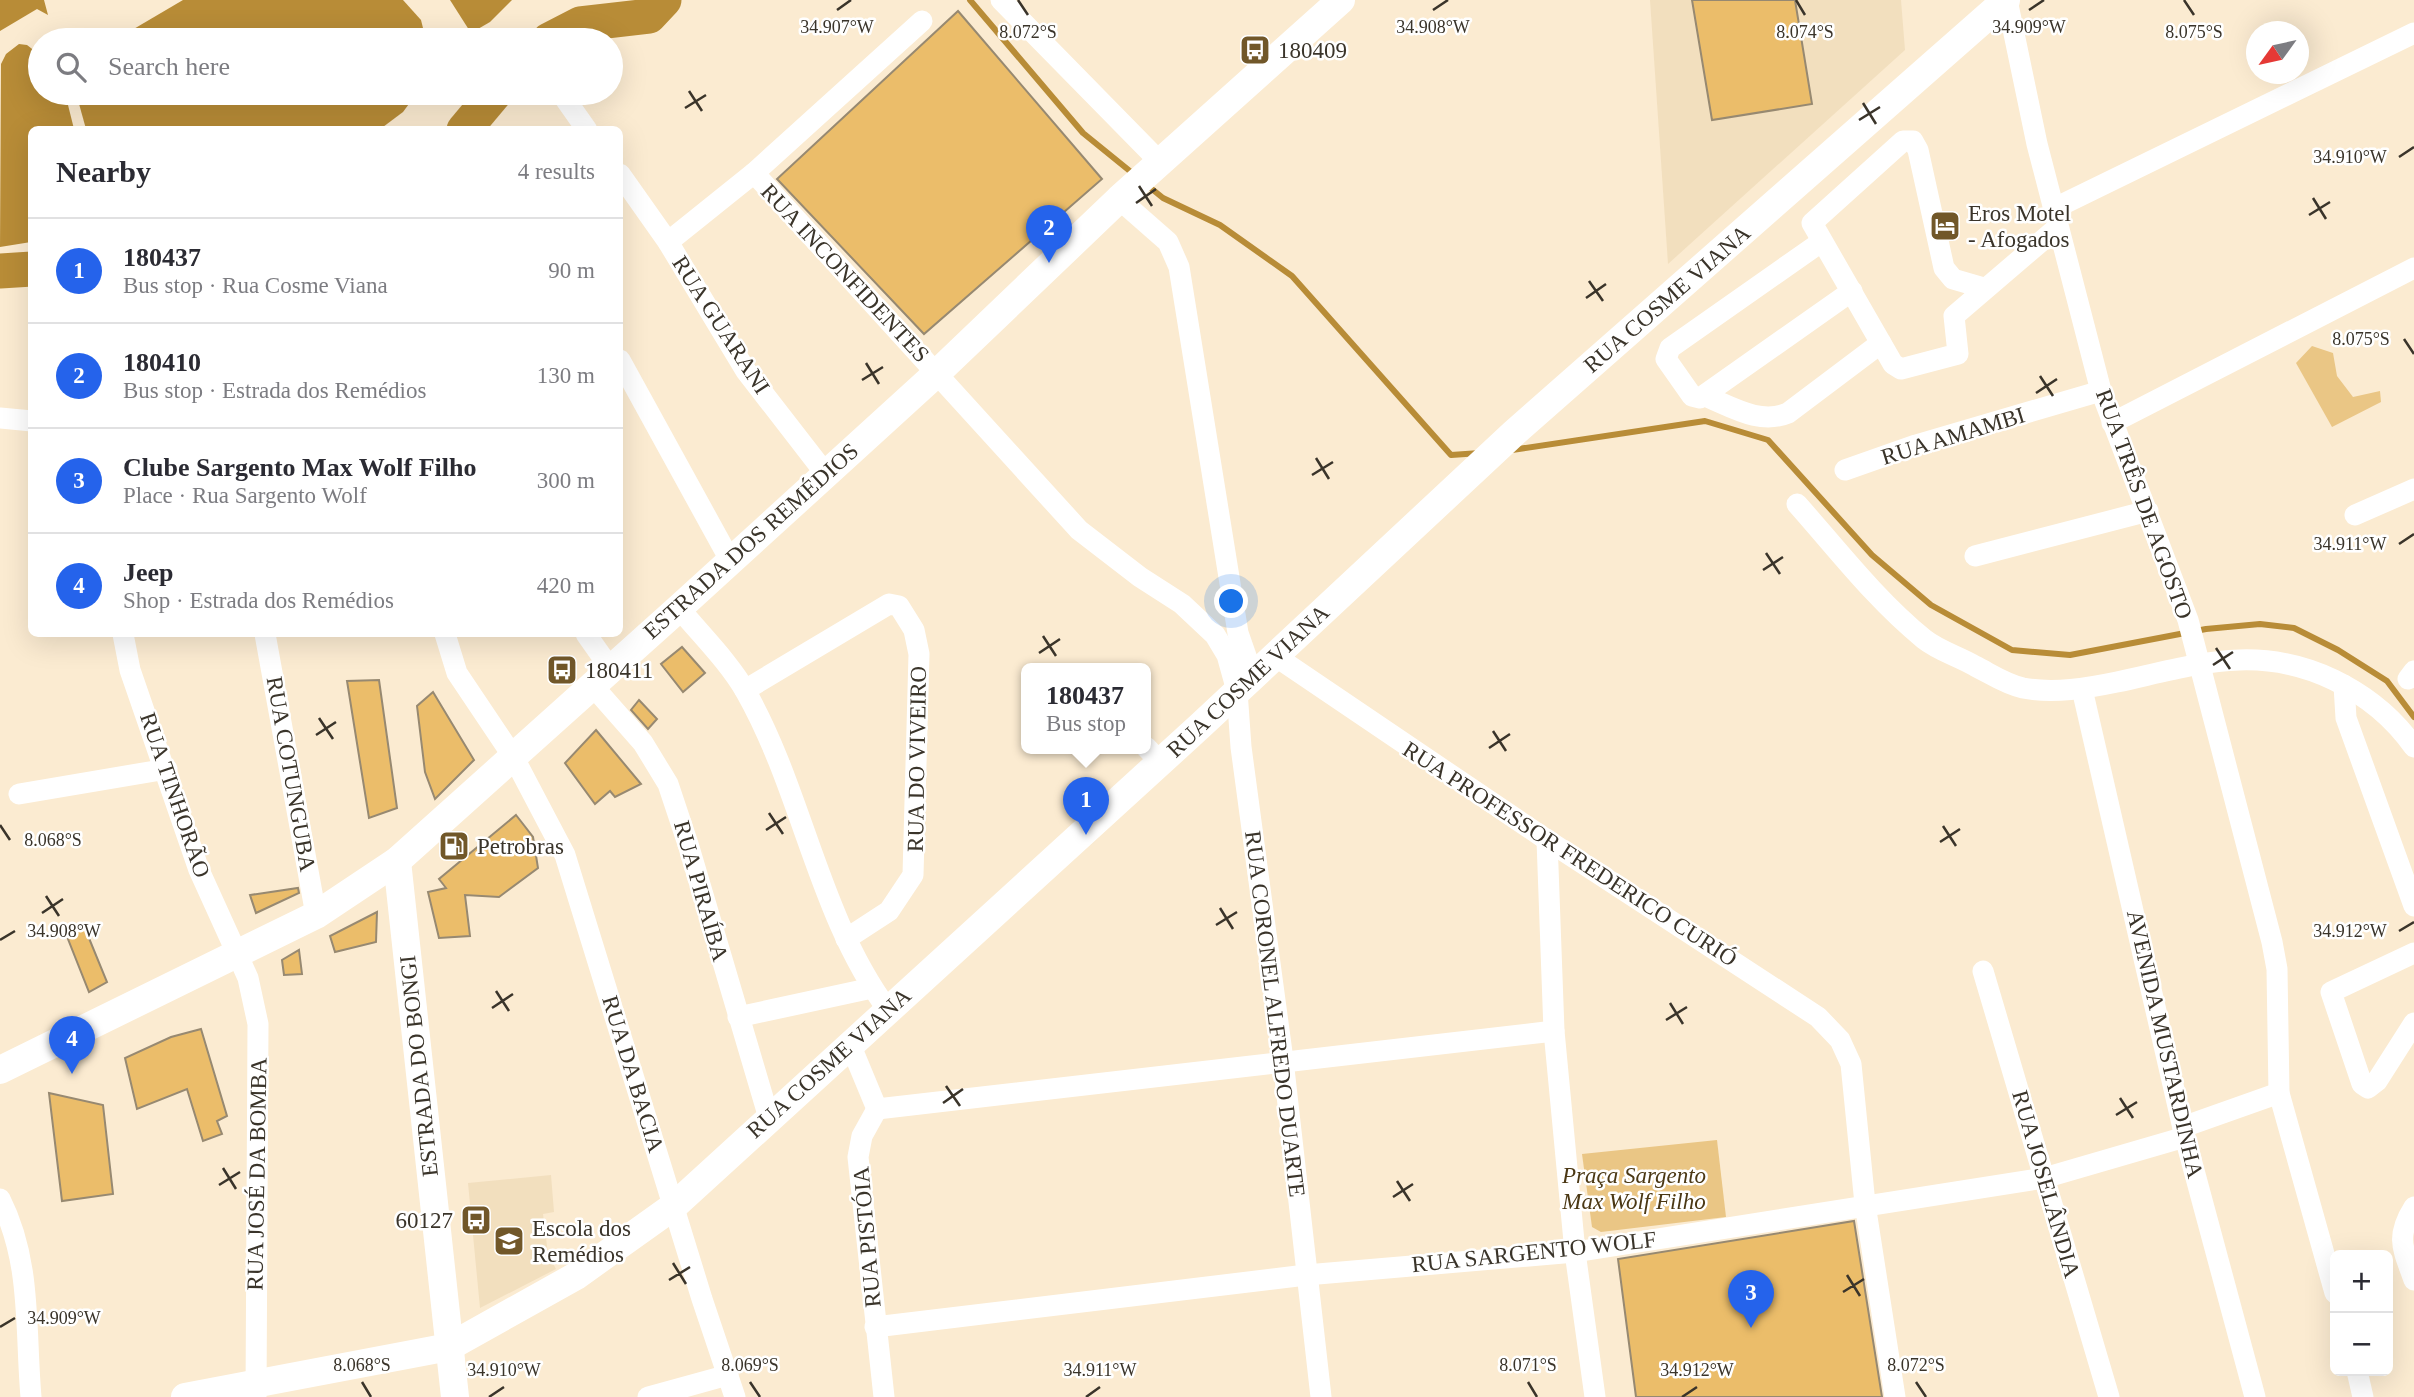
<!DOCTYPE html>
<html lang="en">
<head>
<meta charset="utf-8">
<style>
	body { margin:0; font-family:Georgia,serif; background:#f2f2f3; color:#2b2b33 }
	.controls { position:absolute; right:21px; bottom:21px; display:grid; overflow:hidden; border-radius:10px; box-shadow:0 7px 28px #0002 }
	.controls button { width:63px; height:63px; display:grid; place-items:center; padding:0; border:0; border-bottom:2px solid #e1e1e2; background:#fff; color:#2b2b33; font:35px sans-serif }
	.compass { position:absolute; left:2246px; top:21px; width:63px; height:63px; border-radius:50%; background:#fff; box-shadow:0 7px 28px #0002; rotate:237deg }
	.you { position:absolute; left:1232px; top:602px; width:24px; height:24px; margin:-18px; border:5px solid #fff; border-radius:50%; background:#1a73e8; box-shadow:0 0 0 10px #1a73e833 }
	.badge { display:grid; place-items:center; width:46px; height:46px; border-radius:50%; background:#2563eb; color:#fff; font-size:23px; font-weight:700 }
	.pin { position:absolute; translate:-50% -58px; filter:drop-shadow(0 2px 4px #0008) }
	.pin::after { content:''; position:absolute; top:37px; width:24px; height:21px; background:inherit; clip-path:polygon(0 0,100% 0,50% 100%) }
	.popup { position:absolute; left:1021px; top:663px; width:130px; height:91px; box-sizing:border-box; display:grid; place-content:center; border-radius:10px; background:#fff; filter:drop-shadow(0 2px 5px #0005); font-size:23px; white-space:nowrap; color:#7c7c81 }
	.popup b { font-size:26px; color:#2b2b33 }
	.popup::after { content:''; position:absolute; left:50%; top:100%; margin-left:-14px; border:14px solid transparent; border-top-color:#fff }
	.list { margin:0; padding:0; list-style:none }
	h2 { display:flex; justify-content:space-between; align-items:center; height:91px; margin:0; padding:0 28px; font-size:30px }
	h2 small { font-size:23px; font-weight:400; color:#7c7c81 }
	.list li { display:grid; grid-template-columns:46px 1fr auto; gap:21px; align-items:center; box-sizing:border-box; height:105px; padding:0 28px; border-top:2px solid #e1e1e2 }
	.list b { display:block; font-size:26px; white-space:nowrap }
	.list p { margin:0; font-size:23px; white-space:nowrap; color:#7c7c81 }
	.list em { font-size:23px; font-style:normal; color:#7c7c81 }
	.icon { flex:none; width:38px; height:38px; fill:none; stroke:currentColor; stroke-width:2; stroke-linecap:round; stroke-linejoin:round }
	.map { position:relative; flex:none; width:2414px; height:1397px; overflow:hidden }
	.search { position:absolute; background:#fff; box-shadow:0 7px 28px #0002; left:28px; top:28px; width:595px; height:77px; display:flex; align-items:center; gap:18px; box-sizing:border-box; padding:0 24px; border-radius:38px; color:#7c7c81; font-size:26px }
	.panel { position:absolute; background:#fff; box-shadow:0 7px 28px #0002; left:28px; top:126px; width:595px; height:511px; border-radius:10px }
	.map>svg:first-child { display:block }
</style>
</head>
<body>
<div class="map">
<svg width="2414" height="1397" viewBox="0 0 2414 1397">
	<rect width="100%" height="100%" fill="#fbebd1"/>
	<g fill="#f2dfbe">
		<path d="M1650,0H1901L1905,50L1668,264Z"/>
		<path d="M551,1175L554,1212L543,1214L548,1254L556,1269L480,1308L468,1183Z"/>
	</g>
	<g fill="#eac685">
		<path d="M2312,346L2333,353L2337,376L2353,397L2380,391L2381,402L2332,427L2296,363Z"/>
		<path d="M1717,1140L1726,1217L1601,1232L1592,1227L1582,1154Z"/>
	</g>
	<g fill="#b88c37">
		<path d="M0,0H44L48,15L37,9L0,31Z"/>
		<path d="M183,0H403L421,20L426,40H115Z"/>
		<path d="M450,0H512L490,22L471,33Z"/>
		<path d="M19,44L27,45L40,55V93H65L74,129L32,130L31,242L0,247L1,64L6,54Z"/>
		<path d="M76,93H417L403,112L379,130L86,129Z"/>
	</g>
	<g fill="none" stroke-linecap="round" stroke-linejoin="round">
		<g stroke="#b88c37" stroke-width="6">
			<path d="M970,0L1083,133L1136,176"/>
			<path d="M1147,185L1163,198L1220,225L1292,276L1451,455L1480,453"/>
			<path d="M1512,450L1705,421L1768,440L1872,555L1931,605L2012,650L2070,655L2206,629L2260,624L2294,628L2338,650L2387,681L2414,717"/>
		</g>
		<g stroke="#b88c37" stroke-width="35">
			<path d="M549,40L580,24L649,16L664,0"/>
			<path d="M464,130L495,93"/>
			<path d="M0,271L32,269"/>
		</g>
	</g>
	<g fill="#ebbd6a" stroke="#978971" stroke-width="2">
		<path d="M1692,0H1795L1812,104L1712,120Z"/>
		<path d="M958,11L1102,179L924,334L777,179Z"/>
		<path d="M682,647L705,673L683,692L661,664Z"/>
		<path d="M379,680L397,808L369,818L347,681Z"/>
		<path d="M433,692L474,760L435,799L425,772L417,706Z"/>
		<path d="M639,700L657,719L648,729L631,710Z"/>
		<path d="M596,730L641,784L615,797L610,791L595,804L565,763Z"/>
		<path d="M516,815L533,837L538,868L499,897L465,895L470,936L439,938L428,892L446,888L439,879Z"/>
		<path d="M298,888L299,893L256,913L250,895Z"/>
		<path d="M377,912L376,942L335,952L330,936Z"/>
		<path d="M84,926L107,982L89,992L66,934Z"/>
		<path d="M299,950L302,974L284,975L282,960Z"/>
		<path d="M201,1029L227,1116L217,1121L222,1134L203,1141L187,1089L137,1109L125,1058L171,1037Z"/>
		<path d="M49,1093L103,1105L113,1194L62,1201Z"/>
		<path d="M1854,1221L1882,1397H1636L1618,1259Z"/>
	</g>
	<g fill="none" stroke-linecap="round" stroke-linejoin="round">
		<g stroke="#fff" stroke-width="21">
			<path d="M1001,0L1160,162"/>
			<path d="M2007,0L2037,144L2101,391L2188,620L2272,942L2277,969L2279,1093L2335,1293"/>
			<path d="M561,93L587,130"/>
			<path d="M754,173L1079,530L1140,577L1182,604L1215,635L1227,655L1237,691L1241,747L1283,1060L1321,1397"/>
			<path d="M620,174L668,242L746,371L825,473"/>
			<path d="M1119,199L1168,242L1179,267L1238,633L1253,676"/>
			<path d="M2053,209L2414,33"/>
			<path d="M668,242L754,173L922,21"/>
			<path d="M1821,242L1670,348L1666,359L1692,396L1700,398L1852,291"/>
			<path d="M1984,288L1953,279L1944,268L1918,150L1913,141H1903L1812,223L1893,364L1901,369L1958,354L1954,316L2058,227"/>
			<path d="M620,360L730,560"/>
			<path d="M1705,396C1732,407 1760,425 1788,413L1881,343"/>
			<path d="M0,418L32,421"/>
			<path d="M2112,423L2414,268"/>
			<path d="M1845,470L1916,445L2101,391"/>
			<path d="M1797,504C1837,549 1876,600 1924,639C1939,651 1958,656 1975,666C1991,674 2005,684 2023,688C2054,694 2088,688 2117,682C2196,665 2257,643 2334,680C2367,696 2393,717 2414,747"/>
			<path d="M2355,515L2414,489"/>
			<path d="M1975,556L2148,511"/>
			<path d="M679,608C701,635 729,662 746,692C803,793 818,915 888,1010"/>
			<path d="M123,634L130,670L199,870L248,978L258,1024L256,1397"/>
			<path d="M265,634L316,915"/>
			<path d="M445,634L457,673L514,758L565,855L702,1299L735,1397"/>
			<path d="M586,634L610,668"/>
			<path d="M1275,656L1547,840L1818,1017L1840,1040L1851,1064L1865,1204L1895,1397"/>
			<path d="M2408,679L2414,671"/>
			<path d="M592,685L643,743L668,784L688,844L769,1118"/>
			<path d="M2344,685L2346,718L2414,906"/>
			<path d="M2082,689L2185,1137L2255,1397"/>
			<path d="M745,690L889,604L899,606L914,630L919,654L913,875L889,911L846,939"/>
			<path d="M1146,747L1160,762"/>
			<path d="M19,794L167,769"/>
			<path d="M1547,840L1554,1031L1575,1252L1595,1397"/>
			<path d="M2414,953L2331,992L2362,1084L2368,1088L2377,1081L2414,1023"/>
			<path d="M1983,971L2109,1397"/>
			<path d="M738,1017L872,988"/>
			<path d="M850,1044L877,1109"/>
			<path d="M877,1109L1554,1031"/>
			<path d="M877,1109L862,1136L858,1157L884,1397"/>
			<path d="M2183,1127L2279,1093"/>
			<path d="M0,1199C32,1262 25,1329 31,1397"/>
			<path d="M2414,1207C2395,1237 2403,1249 2414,1280"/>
			<path d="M875,1327L1306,1275L1575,1252L2044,1178L2185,1137"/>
			<path d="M2357,1371L2363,1397"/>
			<path d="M648,1397L728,1375"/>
		</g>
		<g stroke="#fff" stroke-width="28">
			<path d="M397,861L455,1397"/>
			<path d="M0,1070L316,915L397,861L679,608L937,373L1119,199L1341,0"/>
			<path d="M185,1397L449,1347L576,1276L674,1206L1200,726L1514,433L2006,0"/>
		</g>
	</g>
	<path fill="none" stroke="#3a342a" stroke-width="2.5" d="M1018,0L1028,15M1796,0L1805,15M2184,0L2194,15M837,10L851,0M1433,10L1448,0M2029,10L2044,0M689,91L702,111M1863,103L1876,124M685,108L706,95M1859,120L1880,107M2399,157L2414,147M1139,186L1152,206M2313,198L2326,219M1136,203L1156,189M2309,215L2330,202M1589,281L1603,301M1586,298L1606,284M2404,339L2414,354M866,363L879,384M2040,376L2053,396M862,380L883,367M2036,393L2057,379M1316,458L1329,479M1312,475L1333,462M2399,544L2414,534M1766,553L1780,574M1763,570L1783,557M1043,636L1056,656M2216,648L2230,669M1039,653L1060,639M2213,665L2233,652M319,718L333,739M1493,731L1506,751M316,735L336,722M1489,748L1510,734M769,813L783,834M0,825L10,840M1943,826L1956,846M766,830L786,817M1940,842L1960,829M46,896L59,916M1220,908L1233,929M42,913L63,899M1216,925L1237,912M2399,931L2414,922M0,940L15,931M496,991L509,1011M1670,1003L1683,1024M492,1008L513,994M1666,1020L1687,1007M946,1086L960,1106M2120,1098L2133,1118M943,1103L963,1089M2116,1115L2137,1102M223,1168L236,1189M1397,1181L1410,1201M219,1185L240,1172M1393,1197L1413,1184M673,1263L686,1284M1847,1275L1860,1296M669,1280L690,1267M1843,1292L1864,1279M0,1327L15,1318M362,1382L371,1397M750,1382L760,1397M1528,1382L1537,1397M1916,1382L1926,1397M489,1397L504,1387M1086,1397L1100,1387M1682,1397L1697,1387"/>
	<defs>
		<g id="bus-square" transform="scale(1.575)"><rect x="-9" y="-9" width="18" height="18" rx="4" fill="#715729" stroke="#fff"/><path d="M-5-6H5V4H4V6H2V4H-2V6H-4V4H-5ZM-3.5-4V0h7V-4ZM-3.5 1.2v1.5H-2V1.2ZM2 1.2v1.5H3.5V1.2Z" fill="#fff"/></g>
		<g id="hotel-square" transform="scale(1.575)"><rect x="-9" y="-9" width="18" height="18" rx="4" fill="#715729" stroke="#fff"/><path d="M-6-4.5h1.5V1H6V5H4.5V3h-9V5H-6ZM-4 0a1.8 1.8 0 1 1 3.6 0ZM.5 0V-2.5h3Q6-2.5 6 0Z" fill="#fff"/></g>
		<g id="fuel-square" transform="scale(1.575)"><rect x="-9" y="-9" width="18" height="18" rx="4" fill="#715729" stroke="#fff"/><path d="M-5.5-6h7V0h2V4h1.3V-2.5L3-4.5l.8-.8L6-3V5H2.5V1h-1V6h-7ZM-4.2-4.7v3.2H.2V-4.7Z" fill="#fff"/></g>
		<g id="school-square" transform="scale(1.575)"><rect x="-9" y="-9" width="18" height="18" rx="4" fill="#715729" stroke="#fff"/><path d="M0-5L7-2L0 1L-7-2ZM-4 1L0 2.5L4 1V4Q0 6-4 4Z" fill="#fff"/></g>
	</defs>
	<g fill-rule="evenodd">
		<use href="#bus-square" x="1255" y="50"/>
		<use href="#hotel-square" x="1945" y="226"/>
		<use href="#bus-square" x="562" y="670"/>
		<use href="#fuel-square" x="454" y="846"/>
		<use href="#bus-square" x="476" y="1220"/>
		<use href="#school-square" x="509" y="1241"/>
	</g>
	<g text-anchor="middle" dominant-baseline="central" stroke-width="5" stroke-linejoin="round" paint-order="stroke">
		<g font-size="23" fill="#3a342a" stroke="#fff" text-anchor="start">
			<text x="1278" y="50">180409</text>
			<text x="1968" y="213">Eros Motel<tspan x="1968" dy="26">- Afogados</tspan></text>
			<text x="585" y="670">180411</text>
			<text x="477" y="846">Petrobras</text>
			<text x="453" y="1220" text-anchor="end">60127</text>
			<text x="532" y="1228">Escola dos<tspan x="532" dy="26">Remédios</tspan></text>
		</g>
		<g font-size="23" fill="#3a342a" stroke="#fff">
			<text transform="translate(845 273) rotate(47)">RUA INCONFIDENTES</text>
			<text transform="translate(1667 299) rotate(-41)">RUA COSME VIANA</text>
			<text transform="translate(721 325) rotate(57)">RUA GUARANI</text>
			<text transform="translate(1953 436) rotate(-17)">RUA AMAMBI</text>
			<text transform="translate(2144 504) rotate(70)">RUA TRÊS DE AGOSTO</text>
			<text transform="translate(751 541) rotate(-42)">ESTRADA DOS REMÉDIOS</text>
			<text transform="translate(1248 681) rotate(-43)">RUA COSME VIANA</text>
			<text transform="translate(917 759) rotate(-89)">RUA DO VIVEIRO</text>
			<text transform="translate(291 774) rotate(80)">RUA COTUNGUBA</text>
			<text transform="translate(175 795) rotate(71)">RUA TINHORÃO</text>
			<text transform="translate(1570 854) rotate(33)">RUA PROFESSOR FREDERICO CURIÓ</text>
			<text transform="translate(701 891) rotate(74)">RUA PIRAÍBA</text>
			<text transform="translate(1275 1014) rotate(83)">RUA CORONEL ALFREDO DUARTE</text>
			<text transform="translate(2165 1044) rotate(77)">AVENIDA MUSTARDINHA</text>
			<text transform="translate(829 1063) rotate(-42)">RUA COSME VIANA</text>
			<text transform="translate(419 1066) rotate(-96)">ESTRADA DO BONGI</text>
			<text transform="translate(633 1074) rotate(73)">RUA DA BACIA</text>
			<text transform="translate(257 1174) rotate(-89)">RUA JOSÉ DA BOMBA</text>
			<text transform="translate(2046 1184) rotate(74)">RUA JOSELÂNDIA</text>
			<text transform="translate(867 1237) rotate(-95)">RUA PISTÓIA</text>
			<text transform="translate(1534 1252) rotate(-6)">RUA SARGENTO WOLF</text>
		</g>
		<g font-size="23" font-style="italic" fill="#4b3814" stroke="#fff">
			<text x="1634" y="1175">Praça Sargento<tspan x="1634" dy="26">Max Wolf Filho</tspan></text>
		</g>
	</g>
	<g font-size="18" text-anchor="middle" fill="#3a342a" stroke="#fff" stroke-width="5" stroke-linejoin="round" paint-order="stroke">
		<text x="837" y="33">34.907°W</text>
		<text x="1433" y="33">34.908°W</text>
		<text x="2029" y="33">34.909°W</text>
		<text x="1028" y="38">8.072°S</text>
		<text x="1805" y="38">8.074°S</text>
		<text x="2194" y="38">8.075°S</text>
		<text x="2350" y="163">34.910°W</text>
		<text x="2361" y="345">8.075°S</text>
		<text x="2350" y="550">34.911°W</text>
		<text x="53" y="846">8.068°S</text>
		<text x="64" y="937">34.908°W</text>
		<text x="2350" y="937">34.912°W</text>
		<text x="64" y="1324">34.909°W</text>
		<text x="362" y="1371">8.068°S</text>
		<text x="750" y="1371">8.069°S</text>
		<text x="1528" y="1371">8.071°S</text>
		<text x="1916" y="1371">8.072°S</text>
		<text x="504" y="1376">34.910°W</text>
		<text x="1100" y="1376">34.911°W</text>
		<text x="1697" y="1376">34.912°W</text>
	</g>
</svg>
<div class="controls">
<button>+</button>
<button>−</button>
</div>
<svg class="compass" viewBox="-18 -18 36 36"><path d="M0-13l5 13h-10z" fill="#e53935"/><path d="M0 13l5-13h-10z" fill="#7c7c81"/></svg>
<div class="you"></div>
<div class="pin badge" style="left:1086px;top:835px">1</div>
<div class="popup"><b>180437</b>Bus stop</div>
<div class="pin badge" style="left:1049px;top:263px">2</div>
<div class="pin badge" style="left:1751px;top:1328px">3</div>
<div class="pin badge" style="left:72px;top:1074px">4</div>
<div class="search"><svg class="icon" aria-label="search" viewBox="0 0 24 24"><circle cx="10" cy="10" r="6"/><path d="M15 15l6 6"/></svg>Search here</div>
<section class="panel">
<h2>Nearby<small>4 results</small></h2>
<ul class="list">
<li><span class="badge">1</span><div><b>180437</b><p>Bus stop · Rua Cosme Viana</p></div><em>90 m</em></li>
<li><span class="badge">2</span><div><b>180410</b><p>Bus stop · Estrada dos Remédios</p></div><em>130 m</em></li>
<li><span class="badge">3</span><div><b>Clube Sargento Max Wolf Filho</b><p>Place · Rua Sargento Wolf</p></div><em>300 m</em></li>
<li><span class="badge">4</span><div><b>Jeep</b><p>Shop · Estrada dos Remédios</p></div><em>420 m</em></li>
</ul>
</section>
</div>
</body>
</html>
